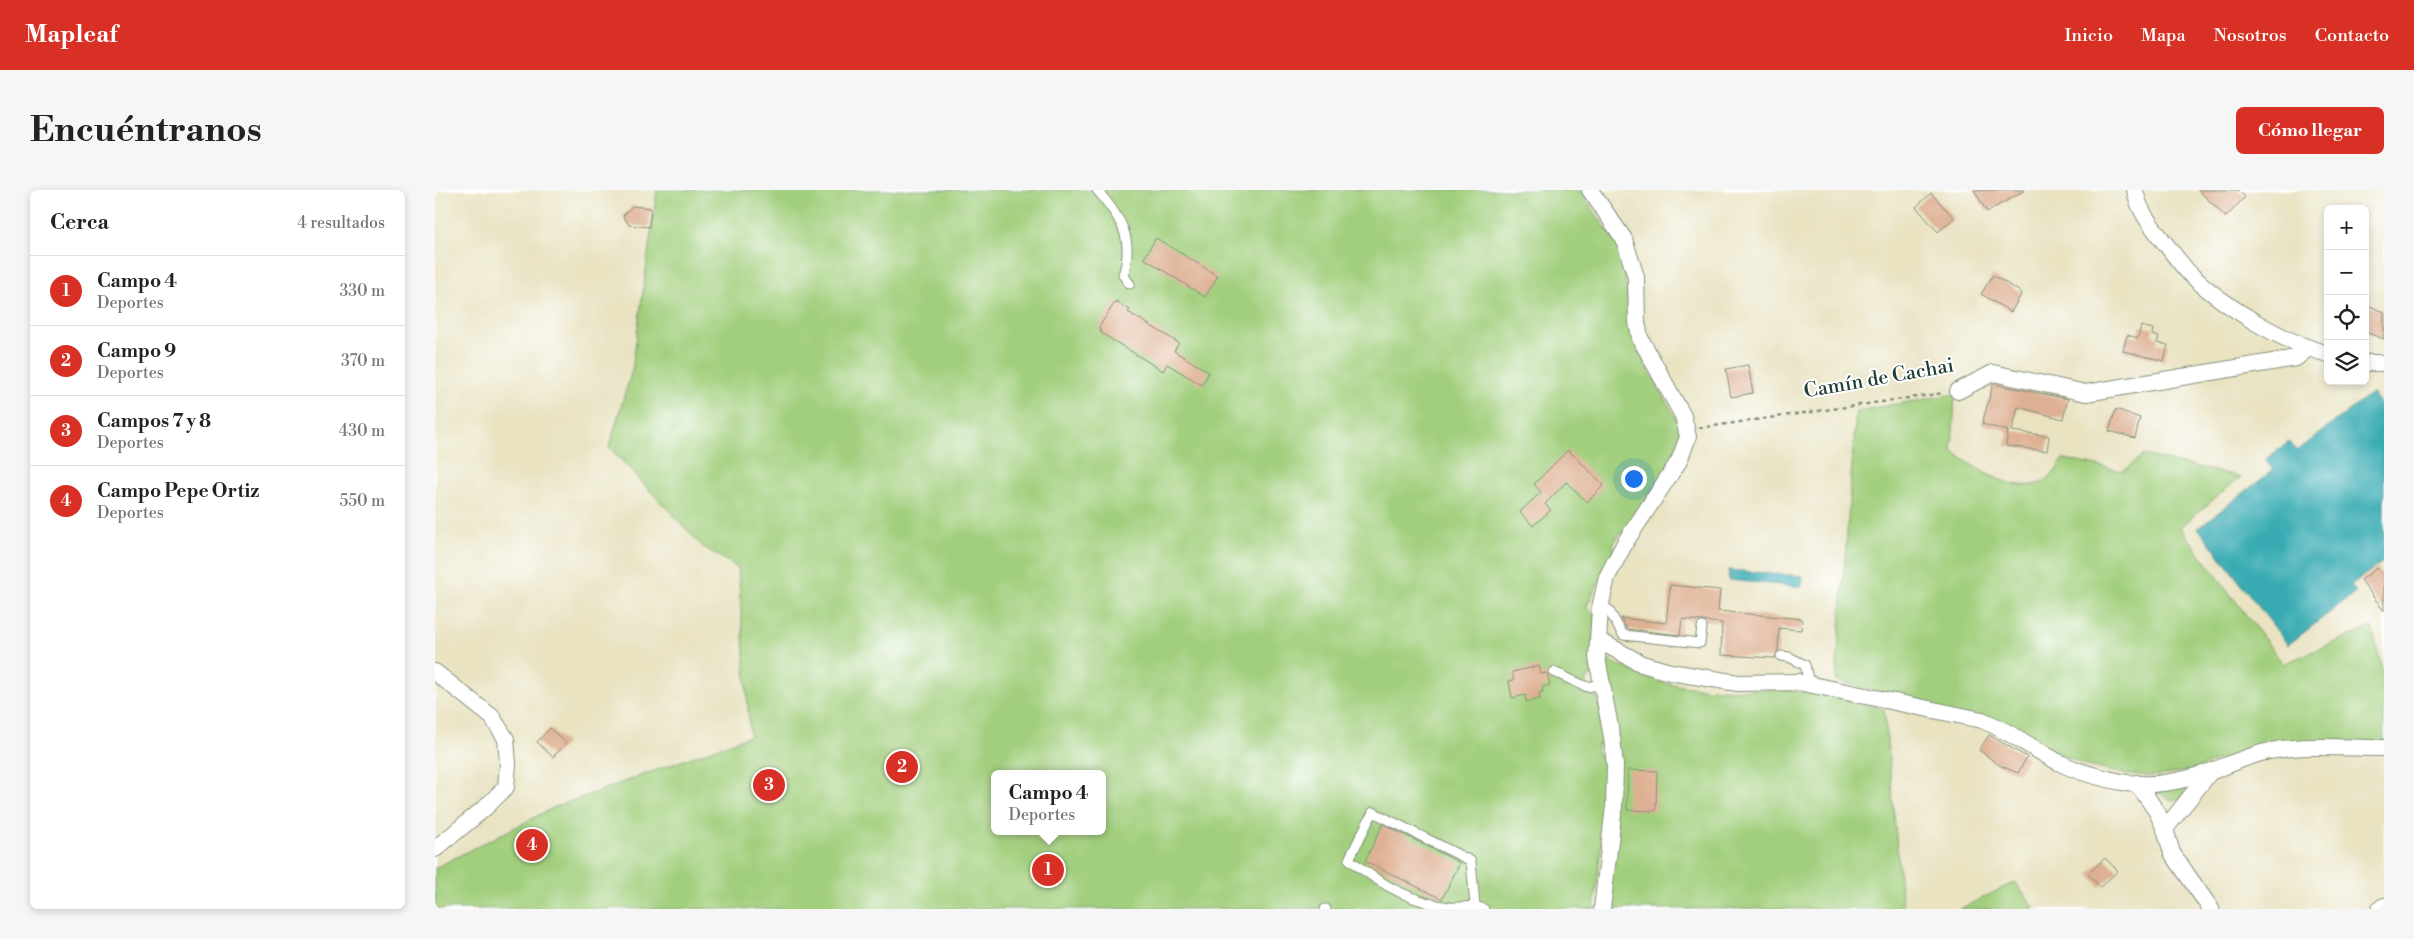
<!DOCTYPE html>
<html lang="es">
<head>
<meta charset="utf-8">
<style>
	body { margin:0; font-family:"Libre Bodoni",serif; background:#f6f6f6; color:#222 }
	.controls { position:absolute; right:15px; top:15px; display:grid; overflow:hidden; border-radius:8px; box-shadow:0 2px 8px #0003 }
	.controls button { width:45px; height:45px; display:grid; place-items:center; padding:0; border:0; border-bottom:1px solid #e0e0e0; background:#fff; color:#222; font:25px sans-serif }
	.you { position:absolute; left:1198px; top:288px; width:18px; height:18px; margin:-12px; border:4px solid #fff; border-radius:50%; background:#1a73e8; box-shadow:0 0 0 8px #1a73e833 }
	.badge { display:grid; place-items:center; width:32px; height:32px; border-radius:50%; background:#d93025; color:#fff; font-size:16px; font-weight:700 }
	.pin { position:absolute; translate:-50% -50%; border:2px solid #fff; box-shadow:0 1px 5px #0006 }
	.popup { position:absolute; left:556px; top:580px; width:115px; height:65px; box-sizing:border-box; display:grid; place-content:center; border-radius:8px; background:#fff; filter:drop-shadow(0 1px 4px #0005); font-size:16px; white-space:nowrap; color:#767676 }
	.popup b { font-size:19px; color:#222 }
	.popup::after { content:''; position:absolute; left:50%; top:100%; margin-left:-10px; border:10px solid transparent; border-top-color:#fff }
	.list { margin:0; padding:0; list-style:none }
	h2 { display:flex; justify-content:space-between; align-items:center; height:65px; margin:0; padding:0 20px; font-size:21px }
	h2 small { font-size:16px; font-weight:400; color:#767676 }
	.list li { display:grid; grid-template-columns:32px 1fr auto; gap:15px; align-items:center; box-sizing:border-box; height:70px; padding:0 20px; border-top:1px solid #e0e0e0 }
	.list b { display:block; font-size:19px; white-space:nowrap }
	.list p { margin:0; font-size:16px; white-space:nowrap; color:#767676 }
	.list em { font-size:16px; font-style:normal; color:#767676 }
	.icon { flex:none; width:28px; height:28px; fill:none; stroke:currentColor; stroke-width:2; stroke-linecap:round; stroke-linejoin:round }
	.map { position:relative; flex:none; width:1949px; height:719px; overflow:hidden; border-radius:8px }
	header { display:flex; align-items:center; gap:30px; box-sizing:border-box; height:70px; padding:0 25px; background:#d93025; color:#fff }
	header strong { font-size:24px }
	nav { display:flex; gap:28px; margin-inline-start:auto; font-size:18px }
	.intro { display:flex; align-items:center; justify-content:space-between; box-sizing:border-box; height:120px; padding:0 30px }
	h1 { margin:0; font-size:35px }
	.button { padding:12px 22px; border-radius:8px; background:#d93025; color:#fff; font-size:18px; font-weight:700 }
	main { display:flex; gap:30px; padding:0 30px }
	aside { flex:1; background:#fff; border-radius:8px; box-shadow:0 2px 8px #0003 }
	.map>svg:first-child { display:block }
</style>
</head>
<body>
<header>
<strong>Mapleaf</strong>
<nav><a>Inicio</a><a>Mapa</a><a>Nosotros</a><a>Contacto</a></nav>
</header>
<div class="intro"><h1>Encuéntranos</h1><a class="button">Cómo llegar</a></div>
<main>
<aside>
<h2>Cerca<small>4 resultados</small></h2>
<ul class="list">
<li><span class="badge">1</span><div><b>Campo 4</b><p>Deportes</p></div><em>330 m</em></li>
<li><span class="badge">2</span><div><b>Campo 9</b><p>Deportes</p></div><em>370 m</em></li>
<li><span class="badge">3</span><div><b>Campos 7 y 8</b><p>Deportes</p></div><em>430 m</em></li>
<li><span class="badge">4</span><div><b>Campo Pepe Ortiz</b><p>Deportes</p></div><em>550 m</em></li>
</ul>
</aside>
<div class="map">
<svg width="1949" height="719" viewBox="0 0 1949 719">
	<rect width="100%" height="100%" fill="#fff"/>
	<filter id="ink" filterUnits="userSpaceOnUse"><feTurbulence type="fractalNoise" baseFrequency=".02" numOctaves="2"/><feDisplacementMap in="SourceGraphic" scale="10" xChannelSelector="R" yChannelSelector="G"/><feConvolveMatrix kernelMatrix="1 2 1 2 8 2 1 2 1" color-interpolation-filters="sRGB"/></filter>
	<filter id="wash" filterUnits="userSpaceOnUse"><feTurbulence type="fractalNoise" baseFrequency=".0096" numOctaves="4" result="noise"/><feDisplacementMap in="SourceGraphic" scale="20" xChannelSelector="R" yChannelSelector="G"/><feGaussianBlur stdDeviation="1.12" result="paint"/><feColorMatrix in="noise" values="0 0 0 0 0 0 0 0 0 0 0 0 0 0 0 0 0 1.4 0 .05"/><feComposite in="paint" operator="in"/></filter>
	<g filter="url(#wash)">
		<rect width="100%" height="100%" fill="#e9e3c2"/>
		<g fill="#a2cf7d" stroke="#608658" fill-rule="evenodd">
			<path d="M222,0H1145L1187,62L1191,99L1203,161L1241,228L1246,244L1245,256L1190,343H1185L1178,355L1181,359L1151,417L1160,424L1158,483L1150,491L1153,503L1163,508L1170,553L1162,555V564L1173,567L1169,631L1159,719H0V678L120,617L315,546L303,378L267,356L174,257L197,180ZM559,584H667V641H559Z"/>
			<path d="M1520,204L1517,261C1539,278 1587,310 1614,288C1620,284 1624,275 1628,269L1688,281L1709,265L1806,287L1745,337L1848,474L1937,437L1949,489V552L1809,560L1761,579L1724,586L1693,585L1652,576L1605,555L1458,506L1401,490L1421,221Z"/>
			<path d="M1171,470C1186,475 1201,484 1216,489C1258,502 1302,499 1345,500C1380,501 1415,511 1449,519L1468,719H1175Z"/>
			<path d="M1756,594L1745,609L1735,610L1717,599Z"/>
			<path d="M1580,692L1600,719H1525Z"/>
		</g>
		<g fill="#39abb2" stroke="#2c7473">
			<path d="M1937,203L1949,218V371L1916,395L1921,402L1853,455L1763,338L1838,280L1830,270L1854,251L1862,261Z"/>
			<path d="M1294,380L1368,386L1367,397L1293,390Z"/>
		</g>
		<g id="blocks">
			<g fill="#deb093">
				<path d="M1539,0H1590L1552,22Z"/>
				<path d="M1763,0H1803L1810,7L1791,27Z"/>
				<path d="M1496,3L1519,28L1503,42L1481,17Z"/>
				<path d="M197,16L216,18L214,37L194,35L188,26Z"/>
				<path d="M721,48L783,86L770,107L709,68Z"/>
				<path d="M1558,85L1587,103L1576,122L1546,104Z"/>
				<path d="M681,111L695,120L693,122L744,153L739,161L774,182L767,195L732,174L728,181L666,143L664,137Z"/>
				<path d="M1930,114L1949,122V149L1930,142Z"/>
				<path d="M1706,136L1718,139L1717,145L1724,147L1722,153L1733,155L1729,171L1688,161L1692,145L1703,148Z"/>
				<path d="M1313,175L1318,203L1296,207L1291,179Z"/>
				<path d="M1558,194L1633,209L1628,229L1583,217L1577,241L1614,246L1612,261L1571,256L1573,241L1547,234Z"/>
				<path d="M1681,219L1705,228L1700,248L1674,241Z"/>
				<path d="M1133,260L1169,295L1152,312L1131,292L1110,314L1116,320L1098,336L1085,322L1106,302L1099,294Z"/>
				<path d="M1942,378L1949,387V421L1926,390Z"/>
				<path d="M1235,395L1285,400L1283,421L1367,429L1366,440L1344,438L1343,460L1340,468L1286,465L1287,433L1247,429L1245,445L1192,439L1186,428L1231,433Z"/>
				<path d="M1104,476L1106,484L1112,483L1115,495L1107,497L1108,502L1104,503L1105,509L1091,512L1090,505L1077,508L1074,491L1079,490L1077,482Z"/>
				<path d="M115,538L131,553L118,567L102,552Z"/>
				<path d="M1554,545L1592,567L1583,583L1564,575L1544,560Z"/>
				<path d="M1193,580L1222,581L1221,621L1192,620Z"/>
				<path d="M948,634L1025,673L1007,709L930,671Z"/>
				<path d="M1670,668L1683,681L1665,697L1653,684Z"/>
			</g>
		</g>
	</g>
	<g filter="url(#ink)">
		<use href="#blocks" fill-opacity="0" stroke="#84907b" stroke-width="1"/>
		<g fill="none" stroke-linecap="round" stroke-linejoin="round">
			<g stroke="#84907b" stroke-width="11">
				<g id="lane">
					<path d="M662,0C685,27 700,48 688,85L695,94"/>
					<path d="M1165,418L1173,419L1188,445L1265,453L1267,437"/>
					<path d="M1346,466L1354,467L1370,475L1374,494"/>
					<path d="M1119,482L1152,497L1167,494"/>
					<path d="M1040,715L1036,671L938,622L914,669C942,692 978,713 1015,717C1027,718 1037,714 1049,719"/>
					<path d="M890,719H891"/>
				</g>
			</g>
			<g stroke="#84907b" stroke-width="18">
				<g id="street">
					<path d="M1155,0L1189,49L1201,87L1202,132L1205,148L1248,226L1253,247L1244,271L1191,351L1172,387L1165,418L1162,468L1177,547L1180,576L1179,616L1167,719"/>
					<path d="M1700,0C1704,22 1716,35 1729,52C1738,63 1746,75 1756,85C1790,117 1847,152 1893,164"/>
					<path d="M1930,173H1949"/>
					<path d="M1523,201L1558,183L1651,203L1861,168L1872,159"/>
					<path d="M1163,450L1207,474L1235,482L1303,493L1363,492L1547,530C1574,541 1597,558 1623,572C1643,582 1670,589 1692,593C1720,597 1748,591 1774,582C1795,575 1813,565 1835,561C1871,554 1912,558 1949,558"/>
					<path d="M0,482L57,527L71,549L73,574L71,597L51,617L0,659"/>
					<path d="M1702,593L1722,622L1730,639L1737,663L1776,719"/>
					<path d="M1730,639L1775,582"/>
					<path d="M1945,719L1949,716"/>
				</g>
			</g>
			<path stroke="#84907b" stroke-width="2.5" stroke-dasharray="4 4" stroke-linecap="butt" d="M1264,238L1509,203"/>
			<use href="#lane" stroke="#fff" stroke-width="9"/>
			<use href="#street" stroke="#fff" stroke-width="16"/>
		</g>
	</g>
	<g text-anchor="middle" dominant-baseline="central" stroke-width="4" stroke-linejoin="round" paint-order="stroke">
		<g font-size="20" fill="#1f3d34" stroke="#fff">
			<text transform="translate(1444 189) rotate(-10)">Camín de Cachai</text>
		</g>
	</g>
</svg>
<div class="controls">
<button>+</button>
<button>−</button>
<button><svg class="icon" aria-label="locate" viewBox="0 0 24 24"><circle cx="12" cy="12" r="6"/><path d="M12 2v4M12 18v4M2 12h4M18 12h4"/></svg></button>
<button><svg class="icon" aria-label="layers" viewBox="0 0 24 24"><path d="M12 4l9 5-9 5-9-5zM3 14l9 5 9-5"/></svg></button>
</div>
<div class="you"></div>
<div class="pin badge" style="left:613px;top:680px">1</div>
<div class="popup"><b>Campo 4</b>Deportes</div>
<div class="pin badge" style="left:467px;top:577px">2</div>
<div class="pin badge" style="left:334px;top:595px">3</div>
<div class="pin badge" style="left:97px;top:655px">4</div>
</div>
</main>
</body>
</html>
